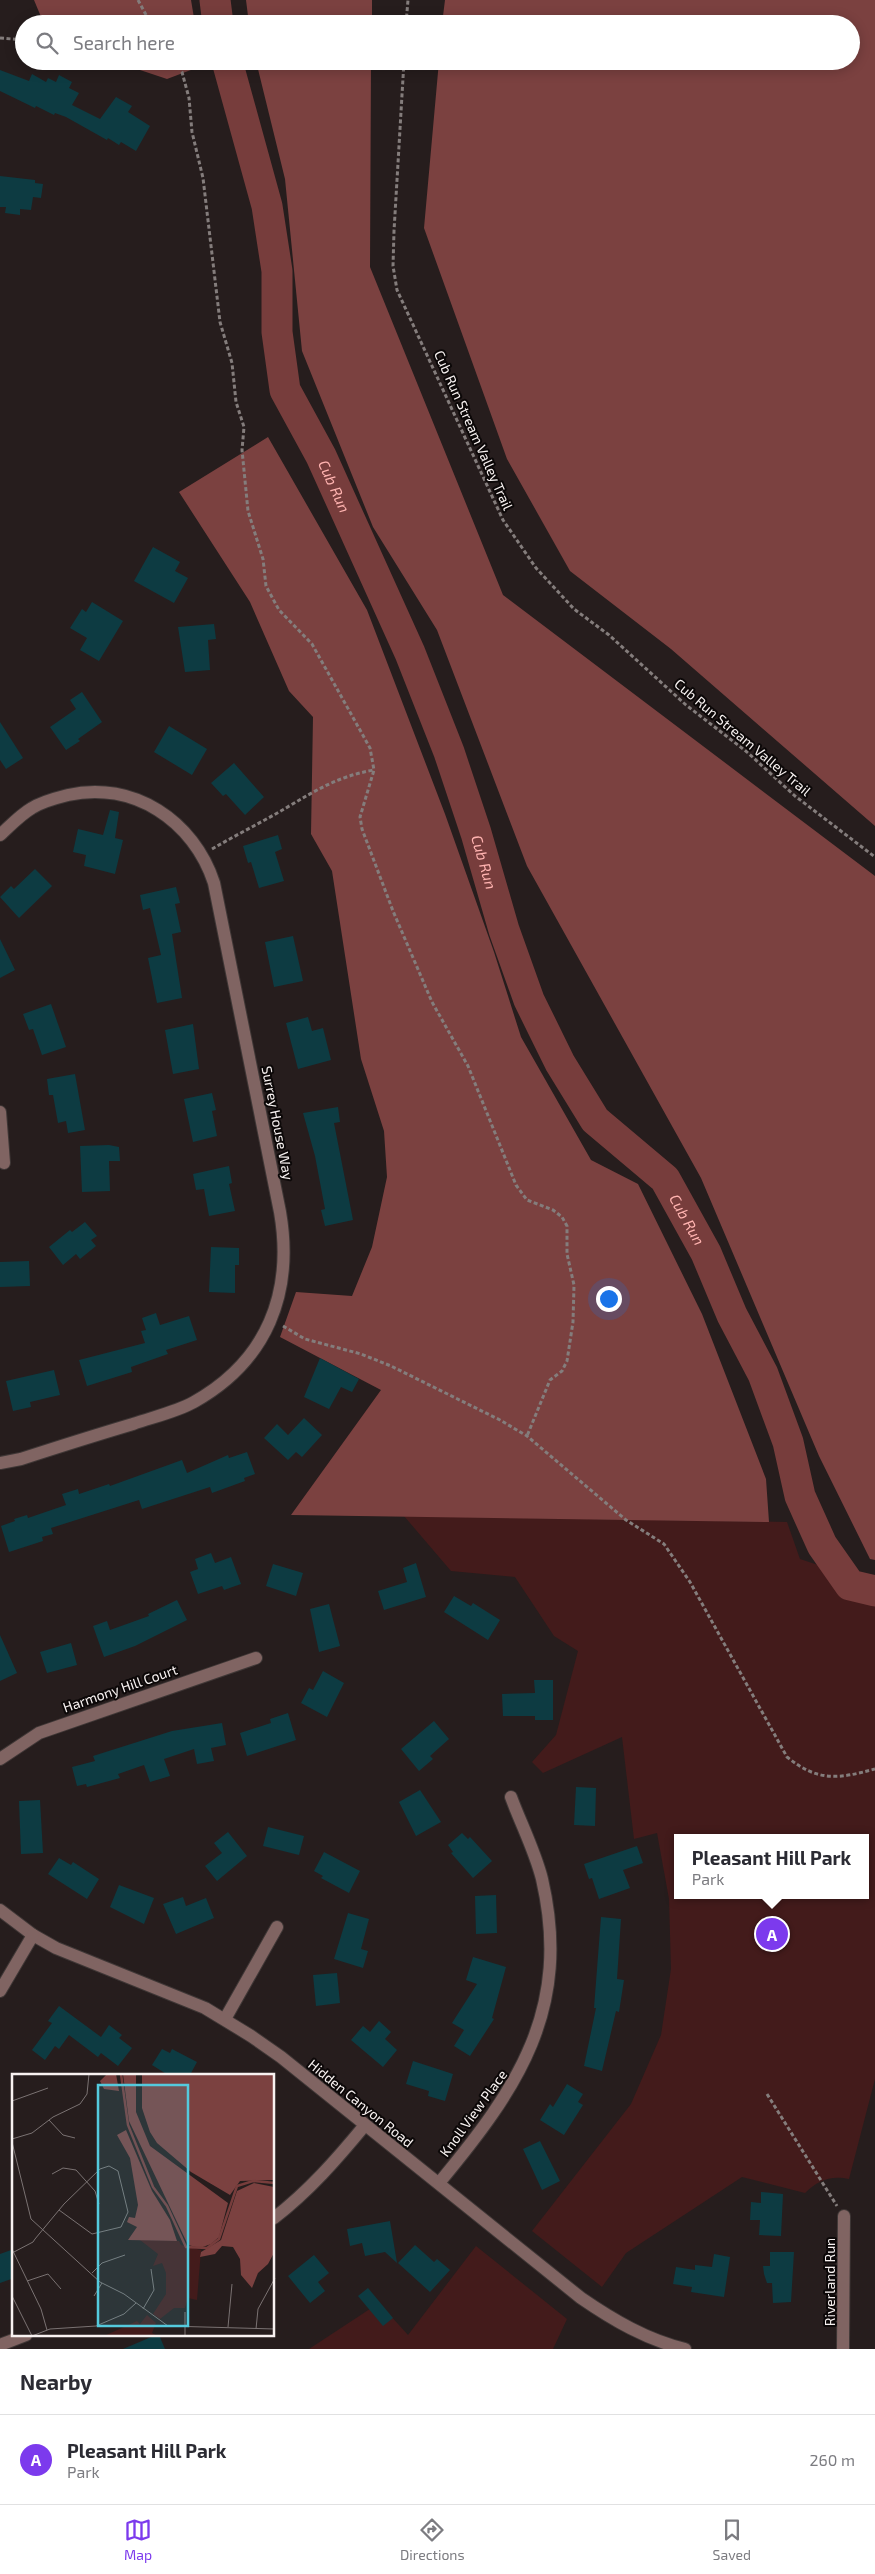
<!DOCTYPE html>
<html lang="en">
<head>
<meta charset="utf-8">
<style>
	body { margin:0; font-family:"Exo 2",sans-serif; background:#f7f7f7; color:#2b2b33 }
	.you { position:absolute; left:608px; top:1298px; width:18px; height:18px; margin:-12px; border:4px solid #fff; border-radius:50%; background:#1a73e8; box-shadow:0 0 0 8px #1a73e833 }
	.badge { display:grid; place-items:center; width:32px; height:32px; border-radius:50%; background:#7c3aed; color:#fff; font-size:16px; font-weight:700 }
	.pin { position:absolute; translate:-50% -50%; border:2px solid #fff; box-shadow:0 1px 5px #0006 }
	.popup { position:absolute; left:674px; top:1834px; width:195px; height:65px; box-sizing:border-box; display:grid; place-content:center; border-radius:0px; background:#fff; filter:drop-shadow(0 1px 4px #0005); font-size:16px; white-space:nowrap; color:#7c7c81 }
	.popup b { font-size:19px; color:#2b2b33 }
	.popup::after { content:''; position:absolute; left:50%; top:100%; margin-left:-10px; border:10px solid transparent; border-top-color:#fff }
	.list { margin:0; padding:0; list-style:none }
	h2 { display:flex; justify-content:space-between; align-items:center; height:65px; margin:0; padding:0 20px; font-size:21px }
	h2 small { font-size:16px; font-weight:400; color:#7c7c81 }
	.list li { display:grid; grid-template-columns:32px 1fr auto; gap:15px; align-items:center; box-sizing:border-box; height:90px; padding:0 20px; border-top:1px solid #e1e1e2 }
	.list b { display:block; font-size:19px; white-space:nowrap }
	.list p { margin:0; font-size:16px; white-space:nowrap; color:#7c7c81 }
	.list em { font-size:16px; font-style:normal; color:#7c7c81 }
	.icon { flex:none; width:28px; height:28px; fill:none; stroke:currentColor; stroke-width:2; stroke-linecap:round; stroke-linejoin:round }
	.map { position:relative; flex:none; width:875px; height:2349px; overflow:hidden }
	.search { position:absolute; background:#fff; box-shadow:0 2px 12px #0003; left:15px; right:15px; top:15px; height:55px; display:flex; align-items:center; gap:12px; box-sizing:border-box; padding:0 18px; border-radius:28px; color:#7c7c81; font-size:19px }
	.sheet { height:155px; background:#fff }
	nav { display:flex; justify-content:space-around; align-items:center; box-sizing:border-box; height:70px; border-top:1px solid #e1e1e2; background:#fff; font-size:14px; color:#7c7c81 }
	nav a { display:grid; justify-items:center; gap:2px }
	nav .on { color:#7c3aed }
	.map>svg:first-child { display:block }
</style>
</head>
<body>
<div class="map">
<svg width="875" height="2349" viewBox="0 0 875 2349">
	<rect width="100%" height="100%" fill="#261d1d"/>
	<g fill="#431b1b" fill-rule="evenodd">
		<path d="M404,1516L787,1522L800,1559L875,1584V2079L849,2179C831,2175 818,2180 805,2193L742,2177L626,2253L602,2287L532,2231L631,2104L661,2035L671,1969L669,1899L657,1833L634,1839L622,1737L543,1773L532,1762L556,1735L578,1651L554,1636L515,1577L451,1571ZM678,1838H866V1895H678Z"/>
		<path d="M476,2246L567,2319L553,2349H309L379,2303L408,2335Z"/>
	</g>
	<g fill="#7b4140">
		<path d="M34,0H191L195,24H44Z"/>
		<path d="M246,0H372V24H249Z"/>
		<path d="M445,0H875V826L671,649L570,571L507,459L424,228L439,61H851V24H442Z"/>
		<path d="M113,61H203L204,65L167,79Z"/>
		<path d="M256,61H371L370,267L503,595L875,876V1560L870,1559L819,1456L701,1178L527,866L437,630L373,527L302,351L285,179Z"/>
		<path d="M268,437L367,610L445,814L494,952L521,1037L591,1160L638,1184L702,1314L766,1479L769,1522L291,1515L381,1390L280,1337L296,1292L352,1296L372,1247L387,1177L384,1131L361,1059L332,871L311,834L313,717L289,691L250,602L179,492Z"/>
	</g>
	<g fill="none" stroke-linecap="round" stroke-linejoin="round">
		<g stroke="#773d3c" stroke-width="31">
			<path d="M215,0L218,24"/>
			<path id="s1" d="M227,61L267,206L277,271V332L285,390L321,456L410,653L449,752L476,833L504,930L529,1000L560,1063L595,1120L665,1179L706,1253L732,1315L763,1374L788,1442L800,1496L822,1545L850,1585L875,1591"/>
		</g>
	</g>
	<g fill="#0d3b42">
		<path d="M0,70L29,81L32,74L46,82L48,78L56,82L59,75L72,82L69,88L79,93L72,105L100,119L116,97L132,106L128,112L150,126L136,151L121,142L119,145L108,138L107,140L66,117L55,113L54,115L36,106L35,108L0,91Z"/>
		<path d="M0,176L35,180V183L43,184L41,198L33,197L31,210L20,209V215L5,213L6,207H0Z"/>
		<path d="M153,547L180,562L175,571L188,578L174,603L134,581Z"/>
		<path d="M92,602L123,621L99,661L80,650L87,638L70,628L82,609L86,612Z"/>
		<path d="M214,624L216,639L208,640L210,670L185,672L178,627Z"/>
		<path d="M82,692L102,722L78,739L80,741L66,750L50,727L76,709L70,700Z"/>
		<path d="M0,722L23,758L6,769L0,760Z"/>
		<path d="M169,726L207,749L192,775L154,752Z"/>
		<path d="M234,763L264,797L245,815L226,794L223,796L211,783Z"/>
		<path d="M110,810L119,812L115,838L123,840L115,874L84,866L86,855L73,852L78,829L103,835Z"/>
		<path d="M278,835L282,849L275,852L284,881L259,888L251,862L248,863L243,846Z"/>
		<path d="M35,869L52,886L19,918L0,897L11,886L14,889Z"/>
		<path d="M176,887L180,903L175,904L181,932L172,934L182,998L157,1003L148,958L161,955L150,908L143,910L140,895Z"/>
		<path d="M293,936L303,981L274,987L265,942Z"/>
		<path d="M0,939L15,970L0,978Z"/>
		<path d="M51,1004L66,1047L42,1055L33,1029L29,1030L23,1014Z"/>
		<path d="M308,1017L312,1031L323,1028L331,1060L298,1069L286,1023Z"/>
		<path d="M193,1024L199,1069L173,1074L165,1030Z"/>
		<path d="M75,1074L85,1130L68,1133L66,1121L58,1123L53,1095H49L47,1079Z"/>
		<path d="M212,1093L216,1110L212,1111L217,1136L193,1142L184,1099Z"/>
		<path d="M338,1107L340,1122L334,1123L353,1220L325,1226L321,1210L325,1209L315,1156L303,1113Z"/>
		<path d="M109,1145L119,1147L120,1161H109L110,1191L82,1192L80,1146Z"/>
		<path d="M229,1166L232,1183L229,1184L235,1211L209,1216L204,1189L196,1190L193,1174Z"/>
		<path d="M85,1222L97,1236L91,1240L96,1246L80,1259L76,1254L63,1265L49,1247L70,1230L72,1232Z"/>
		<path d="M211,1247L239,1248V1265H235V1293L209,1292Z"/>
		<path d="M29,1261L30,1286L0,1287V1262Z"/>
		<path d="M156,1313L160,1325L189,1316L197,1340L166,1350L168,1354L131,1367L132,1372L87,1386L79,1360L145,1343L141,1331L146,1330L142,1318Z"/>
		<path d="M320,1358L359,1379L352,1392L341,1387L329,1409L304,1397Z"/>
		<path d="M54,1370L60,1395L30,1402L31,1407L13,1411L6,1381Z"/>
		<path d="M304,1418L322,1435L302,1457L296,1452L288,1460L264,1438L277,1424L288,1435Z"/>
		<path d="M247,1452L255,1474L244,1478L245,1481L212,1493L210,1487L142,1509L139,1500L51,1528L53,1534L42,1537L43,1541L9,1552L1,1526L15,1521L14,1519L27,1515L28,1518L66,1505L62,1494L78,1489L79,1494L109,1484L110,1486L182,1460L187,1473L228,1455L229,1458Z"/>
		<path d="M211,1553L215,1563L231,1557L241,1584L224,1590L222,1586L198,1594L190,1572L198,1569L195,1559Z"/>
		<path d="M416,1563L426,1597L384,1610L378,1591L407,1582L403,1568Z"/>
		<path d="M273,1564L303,1573L296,1596L266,1586Z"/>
		<path d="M454,1596L471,1606L473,1603L500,1620L488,1640L444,1612Z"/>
		<path d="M177,1600L187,1620L135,1646L104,1657L93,1626L107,1621L110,1630L149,1616L148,1614Z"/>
		<path d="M329,1604L340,1646L319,1652L310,1609Z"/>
		<path d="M0,1635L17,1673L0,1681Z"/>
		<path d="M71,1643L77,1665L47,1673L40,1652Z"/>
		<path d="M323,1671L344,1683L327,1717L301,1703L309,1688L313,1690Z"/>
		<path d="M534,1680H553V1720H535V1716H503L502,1694L535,1693Z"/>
		<path d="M288,1713L296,1740L247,1756L240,1733L271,1723L270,1719Z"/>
		<path d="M434,1721L449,1739L430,1756L433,1759L419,1771L401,1749Z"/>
		<path d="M222,1723L226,1745L211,1748L214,1761L197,1764L194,1749L164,1759L170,1776L150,1782L144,1765L118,1774L120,1778L87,1787L86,1784L77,1786L72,1767L95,1761L93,1756L172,1731Z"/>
		<path d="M576,1787L596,1788L595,1826L574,1825Z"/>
		<path d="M420,1790L441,1822L416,1836L399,1802Z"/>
		<path d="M40,1800L43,1853L21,1854L19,1801Z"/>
		<path d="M268,1827L304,1836L299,1855L263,1846Z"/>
		<path d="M228,1832L247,1856L217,1881L205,1866L222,1853L214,1843Z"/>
		<path d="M462,1833L468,1839L470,1837L492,1861L473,1878L451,1853L453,1852L448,1845Z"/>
		<path d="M637,1846L643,1863L623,1870L630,1888L599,1899L592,1878L589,1879L584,1864Z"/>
		<path d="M324,1852L360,1871L349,1893L321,1878L323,1876L314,1871Z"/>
		<path d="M59,1858L71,1865L73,1862L99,1879L87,1899L48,1874Z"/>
		<path d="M119,1885L154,1898L144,1924L110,1907Z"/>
		<path d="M496,1895L497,1933L476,1934L475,1896Z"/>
		<path d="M183,1897L186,1906L206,1898L214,1918L176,1934L163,1904Z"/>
		<path d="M348,1913L369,1919L361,1949L368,1951L363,1968L334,1959Z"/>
		<path d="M601,1917L621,1919L617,1979L624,1980L619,2012L616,2011L602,2071L584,2066L596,2008H594Z"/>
		<path d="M473,1957L506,1967L492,2018L494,2019L470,2056L454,2046L464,2030L452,2023L477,1984L466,1980Z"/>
		<path d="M337,1973L340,2003L316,2006L313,1975Z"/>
		<path d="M59,2006L101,2037L109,2025L122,2035L119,2038L132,2048L118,2066L101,2053L98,2057L69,2035L59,2049L55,2046L45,2060L32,2050L52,2023L48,2021Z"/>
		<path d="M379,2021L391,2032L385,2039L397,2050L383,2067L351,2040L363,2026L370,2032Z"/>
		<path d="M162,2049L170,2053L172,2049L197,2062L190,2075H168L152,2065Z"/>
		<path d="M413,2061L453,2074L445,2101L428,2096L429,2091L406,2084Z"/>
		<path d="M567,2084L583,2094L578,2102L583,2105L564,2135L540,2120L550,2104L553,2107Z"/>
		<path d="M540,2141L560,2181L542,2190L523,2149Z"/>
		<path d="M761,2192L783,2194L781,2236L759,2235L760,2220H750L751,2202L761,2203Z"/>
		<path d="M390,2221L397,2263L385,2252L365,2256L362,2243L350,2246L347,2229Z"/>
		<path d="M415,2245L434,2262L437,2259L450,2270L430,2292L398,2263Z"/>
		<path d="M14,2249V2278L0,2283V2254Z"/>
		<path d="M770,2252H794L791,2302L773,2303L772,2283H767L764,2274L763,2266H770Z"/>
		<path d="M714,2254L730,2257L724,2297L691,2292L692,2287L673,2284L676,2267L695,2270V2265L712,2267Z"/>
		<path d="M314,2255L329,2273L318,2282L325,2291L310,2303L288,2276Z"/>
		<path d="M368,2288L393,2318L383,2326L358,2296Z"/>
		<path d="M156,2335H159L165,2349H123Z"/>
	</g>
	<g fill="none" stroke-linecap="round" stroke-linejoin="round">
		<g stroke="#3f3736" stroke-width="14">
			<g id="minor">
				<path d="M0,835C10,826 20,815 32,808C43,801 56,798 68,795C133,780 194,821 214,883L280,1212C294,1293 267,1361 194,1402C176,1412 153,1417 133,1424C96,1435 58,1447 21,1459L0,1463"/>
				<path d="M0,1112L4,1163"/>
				<path d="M0,1759L39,1733L256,1658"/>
				<path d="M0,1910L33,1935L56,1948L205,2008L251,2036L281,2057L581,2298C613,2320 647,2340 685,2349"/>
				<path d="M0,1991L33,1935"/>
				<path d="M225,2019L277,1927"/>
				<path d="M439,2183C518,2088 572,2009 542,1879C535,1851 521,1824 511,1797"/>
				<path d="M274,2218C309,2191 337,2159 365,2125"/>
				<path d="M0,2345L26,2335"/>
				<path d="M843,2349L844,2216"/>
			</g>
		</g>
		<g stroke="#847d7c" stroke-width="3" stroke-dasharray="4 2.5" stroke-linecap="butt">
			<path d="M138,0L151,24"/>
			<path d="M406,24L408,0"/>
			<path d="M0,38L24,40"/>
			<path d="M174,61L182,72L189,98L192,132L203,178L220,322L232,363L236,402L244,427L242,450L248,511L263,559L266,586L279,610L312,644L370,748L374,770L360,817L362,829L393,911L432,1002L468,1066L516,1185L527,1200L553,1210L562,1217L567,1226V1254L574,1285L573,1322L567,1361L562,1371L550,1380L527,1436"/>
			<path d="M404,61L394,231L393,266L397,290L503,520L536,568L574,609L609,635L686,705L747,752L795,796L875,857"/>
			<path d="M212,849C236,835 262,822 286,808C316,790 339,776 374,770"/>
			<path d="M283,1326L305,1339L361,1354L391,1366L500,1420L527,1436L626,1520L664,1544L690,1582L787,1757C818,1782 838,1779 875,1769"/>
			<path d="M767,2094L837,2206"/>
		</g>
		<use href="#minor" stroke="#806462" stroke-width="12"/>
	</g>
	<g text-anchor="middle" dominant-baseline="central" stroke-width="4" stroke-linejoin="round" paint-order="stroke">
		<g font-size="14" fill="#f8f2f1" stroke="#0c0808">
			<text transform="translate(474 430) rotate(66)">Cub Run Stream Valley Trail</text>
			<text transform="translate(743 737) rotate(40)">Cub Run Stream Valley Trail</text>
			<text transform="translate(278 1123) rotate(79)">Surrey House Way</text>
			<text transform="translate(120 1688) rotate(-19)">Harmony Hill Court</text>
			<text transform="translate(361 2103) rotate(39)">Hidden Canyon Road</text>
			<text transform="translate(473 2113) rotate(-54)">Knoll View Place</text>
			<text transform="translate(829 2282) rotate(-90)">Riverland Run</text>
		</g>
		<g font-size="15" font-style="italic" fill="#ffb3b0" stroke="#0c0808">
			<text stroke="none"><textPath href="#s1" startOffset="444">Cub Run</textPath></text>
			<text stroke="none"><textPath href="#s1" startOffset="849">Cub Run</textPath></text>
			<text stroke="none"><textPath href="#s1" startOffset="1269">Cub Run</textPath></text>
		</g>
	</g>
	<g transform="translate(12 2074)">
		<rect width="262" height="262" fill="#261d1d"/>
		<path d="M128,166L167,167L169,171L189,176L185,226L176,224L173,234H162L148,245L141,240L154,220V199L150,189L141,192L146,180ZM135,241L144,249L140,259L145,262H92L125,247L128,250Z" fill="#431b1b"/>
		<path d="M95,0H104L107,17L92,15L88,7ZM111,0H124V38L138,72L216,129L207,163L199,170L188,174L176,171L117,47ZM130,0H262V106L228,107L218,121L179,98L145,69L138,58L130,34ZM114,56L140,117L158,146L165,167L116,166L125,153L115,148L117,143L123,144L126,131L118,84L105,61ZM242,109L262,113L263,177L256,190L246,199L240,214L229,201L228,185L221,173L210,172L203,180L188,183L189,178L209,166L225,117Z" fill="#7b4140"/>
		<path fill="none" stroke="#773d3c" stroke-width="2.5" d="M109,0L116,51L141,113L155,132L174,173L195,174L207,165L225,112L241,107L263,109"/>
		<path fill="none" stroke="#7a7272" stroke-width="1" d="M0,27L36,14M37,46L51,61L63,64M0,65L20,59L41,43L68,30L75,20L77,0M0,68L19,145L88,208L112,220L156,252L263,255M40,100L51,94L64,96L83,117L87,130M0,175L29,235L35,256M0,179L21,168L23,165L47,136L52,130L88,95L97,92L106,97L116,138L109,153L80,160L47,136M80,199L90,189L113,181M15,207L36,200L49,215M0,222L20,262M82,222L90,209M131,235L142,216L139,195M216,253L220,210M244,255L246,235L263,204M20,262L38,255L84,252L112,240L124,229M173,262V238"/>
		<path fill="#54cadd" fill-opacity="0.15" stroke="#54cadd" stroke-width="2.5" d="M86,11H176V252H86Z"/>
		<rect width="262" height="262" fill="none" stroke="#f8f2f1" stroke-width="2.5"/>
	</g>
</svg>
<div class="you"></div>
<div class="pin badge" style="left:772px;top:1934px">A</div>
<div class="popup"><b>Pleasant Hill Park</b>Park</div>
<div class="search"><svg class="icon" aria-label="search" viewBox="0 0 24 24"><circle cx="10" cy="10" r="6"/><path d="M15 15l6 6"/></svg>Search here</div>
</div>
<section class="sheet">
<h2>Nearby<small></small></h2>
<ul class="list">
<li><span class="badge">A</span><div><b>Pleasant Hill Park</b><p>Park</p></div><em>260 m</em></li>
</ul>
</section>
<nav>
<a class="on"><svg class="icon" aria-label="map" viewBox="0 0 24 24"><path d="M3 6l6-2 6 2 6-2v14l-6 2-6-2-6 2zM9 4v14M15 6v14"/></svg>Map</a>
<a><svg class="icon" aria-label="directions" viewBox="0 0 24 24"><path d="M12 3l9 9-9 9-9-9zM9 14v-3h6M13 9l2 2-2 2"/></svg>Directions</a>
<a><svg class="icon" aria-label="saved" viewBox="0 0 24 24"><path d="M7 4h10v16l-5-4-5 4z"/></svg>Saved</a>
</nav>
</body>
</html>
